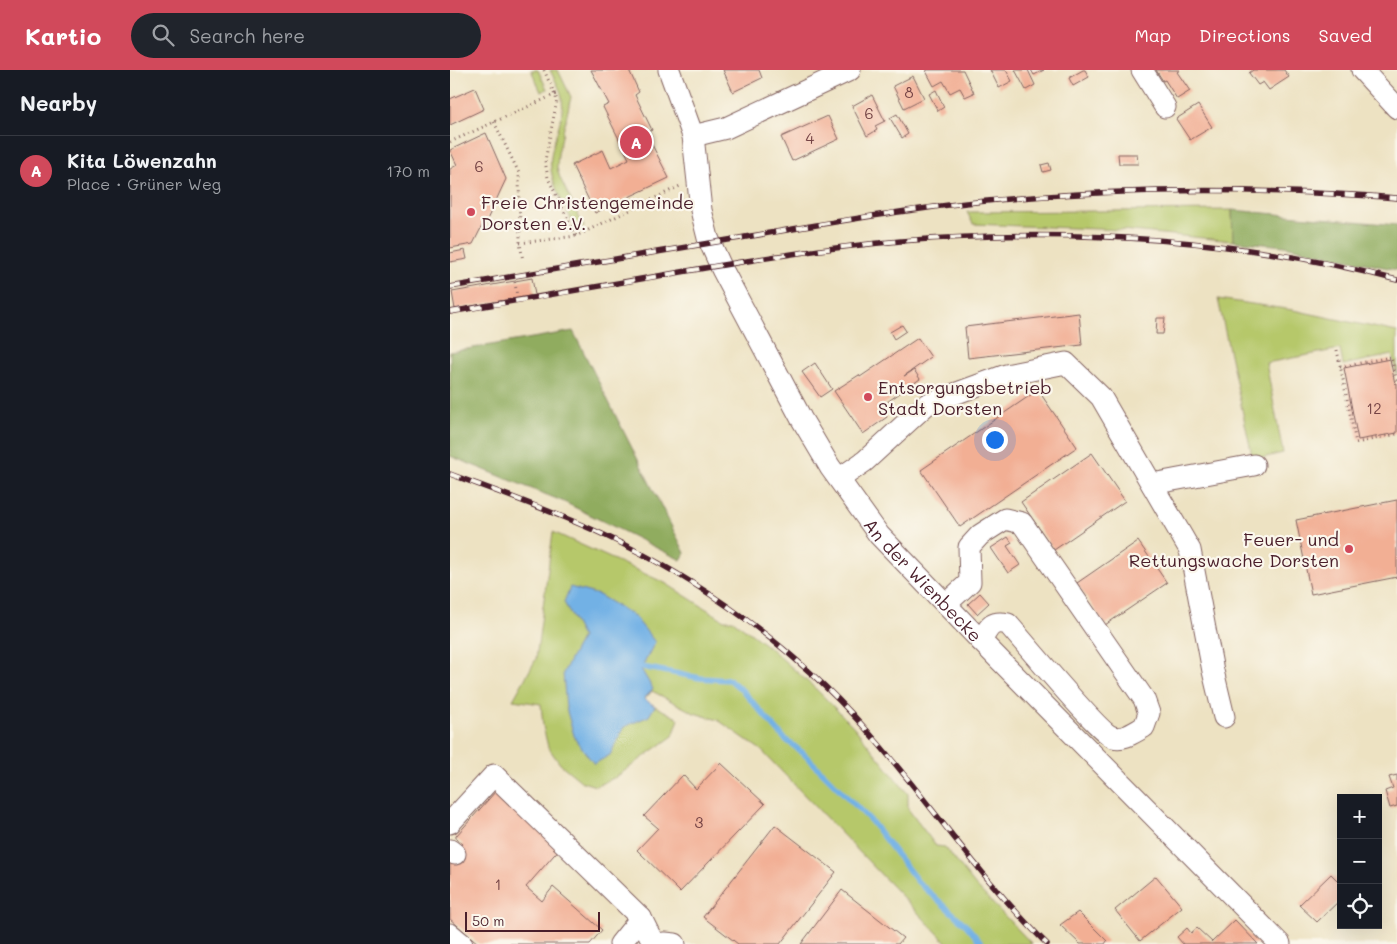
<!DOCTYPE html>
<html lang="en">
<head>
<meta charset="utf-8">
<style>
	body { margin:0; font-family:Mali,sans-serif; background:#20242c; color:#f1f3f6 }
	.controls { position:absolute; right:15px; bottom:15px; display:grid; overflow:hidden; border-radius:0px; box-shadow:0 5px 20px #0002 }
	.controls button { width:45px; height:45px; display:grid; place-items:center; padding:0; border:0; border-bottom:1px solid #363941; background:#171b24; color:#f1f3f6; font:25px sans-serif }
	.scale { position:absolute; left:15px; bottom:12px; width:135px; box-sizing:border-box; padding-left:5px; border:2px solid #4a1f2b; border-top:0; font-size:14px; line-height:18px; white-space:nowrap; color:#4a1f2b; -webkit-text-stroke:4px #fbf7ec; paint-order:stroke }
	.you { position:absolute; left:544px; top:369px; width:18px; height:18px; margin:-12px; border:4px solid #fff; border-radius:50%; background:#1a73e8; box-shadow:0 0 0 8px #1a73e833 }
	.badge { display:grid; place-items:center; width:32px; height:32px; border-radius:50%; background:#d1495b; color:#fff; font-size:16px; font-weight:700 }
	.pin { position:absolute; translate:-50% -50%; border:2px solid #fff; box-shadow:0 1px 5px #0006 }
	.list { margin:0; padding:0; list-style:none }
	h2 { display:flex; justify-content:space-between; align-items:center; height:65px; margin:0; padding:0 20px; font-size:21px }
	h2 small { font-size:16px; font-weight:400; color:#9ea1a6 }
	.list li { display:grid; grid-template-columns:32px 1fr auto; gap:15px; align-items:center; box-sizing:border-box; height:70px; padding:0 20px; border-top:1px solid #363941 }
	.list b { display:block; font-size:19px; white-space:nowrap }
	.list p { margin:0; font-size:16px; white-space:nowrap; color:#9ea1a6 }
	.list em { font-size:16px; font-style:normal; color:#9ea1a6 }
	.icon { flex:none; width:28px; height:28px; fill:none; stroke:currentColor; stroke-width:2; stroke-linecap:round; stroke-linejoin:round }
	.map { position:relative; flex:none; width:947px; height:874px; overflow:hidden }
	header { display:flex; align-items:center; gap:30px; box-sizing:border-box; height:70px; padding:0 25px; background:#d1495b; color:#fff }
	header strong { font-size:24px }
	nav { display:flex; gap:28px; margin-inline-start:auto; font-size:18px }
	.search { width:350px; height:45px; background:#20242c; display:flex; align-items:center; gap:12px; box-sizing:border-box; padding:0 18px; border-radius:28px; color:#9ea1a6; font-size:19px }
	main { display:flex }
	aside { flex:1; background:#171b24 }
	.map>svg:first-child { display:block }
</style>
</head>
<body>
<header>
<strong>Kartio</strong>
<div class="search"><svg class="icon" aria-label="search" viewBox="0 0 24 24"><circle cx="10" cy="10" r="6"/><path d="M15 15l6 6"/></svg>Search here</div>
<nav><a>Map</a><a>Directions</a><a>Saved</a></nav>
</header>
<main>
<aside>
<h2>Nearby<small></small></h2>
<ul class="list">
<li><span class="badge">A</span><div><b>Kita Löwenzahn</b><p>Place · Grüner Weg</p></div><em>170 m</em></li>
</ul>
</aside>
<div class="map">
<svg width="947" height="874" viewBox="0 0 947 874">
	<rect width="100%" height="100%" fill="#fbf7ec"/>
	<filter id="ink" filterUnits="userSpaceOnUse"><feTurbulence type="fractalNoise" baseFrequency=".02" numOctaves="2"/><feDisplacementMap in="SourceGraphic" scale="10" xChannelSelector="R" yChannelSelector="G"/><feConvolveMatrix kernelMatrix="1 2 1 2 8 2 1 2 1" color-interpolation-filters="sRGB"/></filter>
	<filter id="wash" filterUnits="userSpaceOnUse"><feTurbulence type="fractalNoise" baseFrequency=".0096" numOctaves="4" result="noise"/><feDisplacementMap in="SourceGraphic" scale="20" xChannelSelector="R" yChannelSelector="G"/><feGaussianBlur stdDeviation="1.12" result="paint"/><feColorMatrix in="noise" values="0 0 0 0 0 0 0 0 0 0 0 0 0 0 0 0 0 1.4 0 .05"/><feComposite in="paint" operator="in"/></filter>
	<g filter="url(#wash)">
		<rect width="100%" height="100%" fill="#ede2c2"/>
		<g fill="#b6c86b" stroke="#80744b">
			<path d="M81,0H88L97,19L91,22Z"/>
			<path d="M100,0H108L121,27L108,84L107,98L110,108L134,157L127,161C118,142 104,121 101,100C97,77 116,50 112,28C111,19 104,9 100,0Z"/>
			<path d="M782,140L783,171L672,160L523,154L517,142Z"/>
			<path d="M768,229L843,240L947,262V304L942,285L893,295L890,279L816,293L833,383L803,390Z"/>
			<path d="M103,462L215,513L274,550H283L320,578L367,620L403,656L458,724V739L486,776L495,777L525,815L582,874H498L311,680L268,650L244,643L202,621L194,630L229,649L223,666L166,707L146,716L132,712L110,694L98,677L93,656L91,634L63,630L86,589Z"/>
		</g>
		<g fill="#90ac5f" stroke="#6d6645">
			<path d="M782,140L947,155V200L835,176L783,171Z"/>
			<path d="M123,261L235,483L231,490L112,431L0,386V282Z"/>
		</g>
		<path fill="#72b1e5" stroke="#5e6888" d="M120,517L149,525L184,546L205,572L191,599L203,619L194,629L205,636L199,646L174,657L160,685L144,694L125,669L116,638L113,603L132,567L114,532Z"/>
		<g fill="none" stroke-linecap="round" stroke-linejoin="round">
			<path stroke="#72b1e5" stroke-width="5.5" d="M192,597L250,608L280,610L293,621L335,669L353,683L421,751L468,812L516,855L532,874"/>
		</g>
		<g id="blocks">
			<g fill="#f2af94">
				<path d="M141,0H179L189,22L185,25L202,60L196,63L219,108L145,143L122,95L153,80L161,98L179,89L153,37L159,34Z"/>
				<path d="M273,0H309L312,8L283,22Z"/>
				<path d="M478,0H513L524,23L515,27L510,18L500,23L493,11L484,16L476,1Z"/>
				<path d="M540,0H556L562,11L549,18Z"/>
				<path d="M565,0H578L585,15L576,20Z"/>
				<path d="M581,0H594L584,5Z"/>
				<path d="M633,0H635L639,7L623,16L619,8Z"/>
				<path d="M706,0H730L727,2L740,21L727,29L715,10L713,11Z"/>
				<path d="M803,0H834L839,7L819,20L813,12L808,15L799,3Z"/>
				<path d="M463,6L474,28L454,38L443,16Z"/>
				<path d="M25,18L34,39L0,55V29Z"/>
				<path d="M486,20L494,37L488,41L479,24Z"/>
				<path d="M422,25L435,51L425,56L427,60L417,66L402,36Z"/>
				<path d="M748,35L762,57L740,70L726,49Z"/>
				<path d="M447,44L458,64L452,68L440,48Z"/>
				<path d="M378,46L389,69L342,91L331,67Z"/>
				<path d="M36,63L56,109L35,154H33L23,174L0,178V99L7,95L0,80Z"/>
				<path d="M668,84H687L688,94H669Z"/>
				<path d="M599,93L601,100L593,102L591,95Z"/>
				<path d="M15,180L17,189L0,192V183Z"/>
				<path d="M82,208L85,225L5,239L2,222Z"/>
				<path d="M629,243L632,275L518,288L515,257Z"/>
				<path d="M707,248H715L713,264H706Z"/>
				<path d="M452,255L456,261L444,269L440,262Z"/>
				<path d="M468,268L481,287L454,306L464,300L470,309L430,337L437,347L413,364L384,321L409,305L410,307Z"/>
				<path d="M940,289L945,314L947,313V363L908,370L894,298Z"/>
				<path d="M365,293L382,319L370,327L352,302Z"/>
				<path d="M588,320L627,377L510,457L471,400Z"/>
				<path d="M642,383L675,431L604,480L571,432Z"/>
				<path d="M947,430V507L861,524L846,450Z"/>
				<path d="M558,467L562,473L557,476L570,495L558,503L541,478Z"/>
				<path d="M688,471L717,513L655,555L627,513Z"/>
				<path d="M530,523L539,533L527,544L518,534Z"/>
				<path d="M271,693L315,734L230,822L187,780L208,758L194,746L233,705L246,719Z"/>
				<path d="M947,705V736L940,738L935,721L943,718L939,707Z"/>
				<path d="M46,721L111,777L76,817L92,831L103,817L152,860L140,874H29L0,849V789L13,774L6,769V766Z"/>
				<path d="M325,755L386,802L330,874H288L253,847Z"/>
				<path d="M881,804L891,814V829L867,852L849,835Z"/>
				<path d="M706,806L732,837L690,871L665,840Z"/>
				<path d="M392,820L453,868L448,874H351Z"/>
				<path d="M628,842L657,871L655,874H630L610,855Z"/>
				<path d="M785,850L808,874H733L727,867L737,858L741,863L747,858L762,872Z"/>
			</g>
		</g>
	</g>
	<g filter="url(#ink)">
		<use href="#blocks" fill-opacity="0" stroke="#836360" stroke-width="1"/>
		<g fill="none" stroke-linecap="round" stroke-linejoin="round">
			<g stroke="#836360" stroke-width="23">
				<g id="minor">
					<path id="s1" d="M219,0L243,66L251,140L258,168L272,199L351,348L380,397L429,465L531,571L830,874"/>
					<path d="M692,0L715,37"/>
					<path d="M912,0L947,38"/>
					<path d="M243,66L276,58L400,0"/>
					<path d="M389,409L415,391L477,334L556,305L616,293L651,327L740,480L763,601L774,647"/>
					<path d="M702,414L804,395"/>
					<path d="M496,534L520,512L519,477L530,465L555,449L572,453L694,629L699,643L694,657C684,662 675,670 663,667C650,664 573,571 558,554C541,550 539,557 531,571"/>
					<path d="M0,753L44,705L191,848L204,874"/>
					<path d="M0,780L5,784"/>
					<path d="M0,864L12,874"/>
					<path d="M170,874L191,848"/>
					<path d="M208,874L215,873L225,874"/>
				</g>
			</g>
			<g stroke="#836360" stroke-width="3" stroke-dasharray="1 4" stroke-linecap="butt">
				<path d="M94,0L107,30L95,91L98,108L126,166"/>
				<path d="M44,52L69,103L70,173L73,191"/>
				<path d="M0,72L106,24"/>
				<path d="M70,173L126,166L230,116"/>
				<path d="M65,212L67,227"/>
				<path d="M887,280L906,373L947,364"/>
				<path d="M890,297L941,287L947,311"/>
			</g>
			<use href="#minor" stroke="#fff" stroke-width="21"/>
			<g stroke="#4a1f2b" stroke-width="5.5">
				<g id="rail">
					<path d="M0,217C95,201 189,185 284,169C361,156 438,142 516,133C659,118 803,117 947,128"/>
					<path d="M0,242C79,229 158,215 237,201C308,189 379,177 451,171C617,158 786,167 947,210"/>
					<path d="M0,404C51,423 103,441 152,464C251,510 342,576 414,657C477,728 529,807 597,874"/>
				</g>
			</g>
			<use href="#rail" stroke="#fbf7ec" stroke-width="4" stroke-dasharray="11" stroke-linecap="butt"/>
		</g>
	</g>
	<g fill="#d1495b" stroke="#fbf7ec" stroke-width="2">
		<circle cx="21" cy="142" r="5"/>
		<circle cx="418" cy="327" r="5"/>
		<circle cx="899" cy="479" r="5"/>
	</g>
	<g text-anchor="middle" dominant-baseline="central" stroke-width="4.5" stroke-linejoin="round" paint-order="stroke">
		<g font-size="15" fill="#744345">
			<text x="459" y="22">8</text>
			<text x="419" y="43">6</text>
			<text x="360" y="68">4</text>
			<text x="29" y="96">6</text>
			<text x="924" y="338">12</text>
			<text x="249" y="752">3</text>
			<text x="48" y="814">1</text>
		</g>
		<g font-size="18" fill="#4a1f2b" stroke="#fbf7ec" text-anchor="start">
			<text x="31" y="132">Freie Christengemeinde<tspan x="31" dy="21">Dorsten e.V.</tspan></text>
			<text x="428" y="317">Entsorgungsbetrieb<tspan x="428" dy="21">Stadt Dorsten</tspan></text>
			<text x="889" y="469" text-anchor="end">Feuer- und<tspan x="889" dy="21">Rettungswache Dorsten</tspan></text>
		</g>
		<g font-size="18" fill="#4a1f2b" stroke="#fbf7ec">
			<text stroke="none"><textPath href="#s1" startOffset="580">An der Wienbecke</textPath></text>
		</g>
	</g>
</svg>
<div class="controls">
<button>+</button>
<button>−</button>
<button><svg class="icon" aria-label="locate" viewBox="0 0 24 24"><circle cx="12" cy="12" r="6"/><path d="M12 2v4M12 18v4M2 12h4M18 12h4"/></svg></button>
</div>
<div class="scale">50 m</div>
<div class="you"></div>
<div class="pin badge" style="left:186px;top:72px">A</div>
</div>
</main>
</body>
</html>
